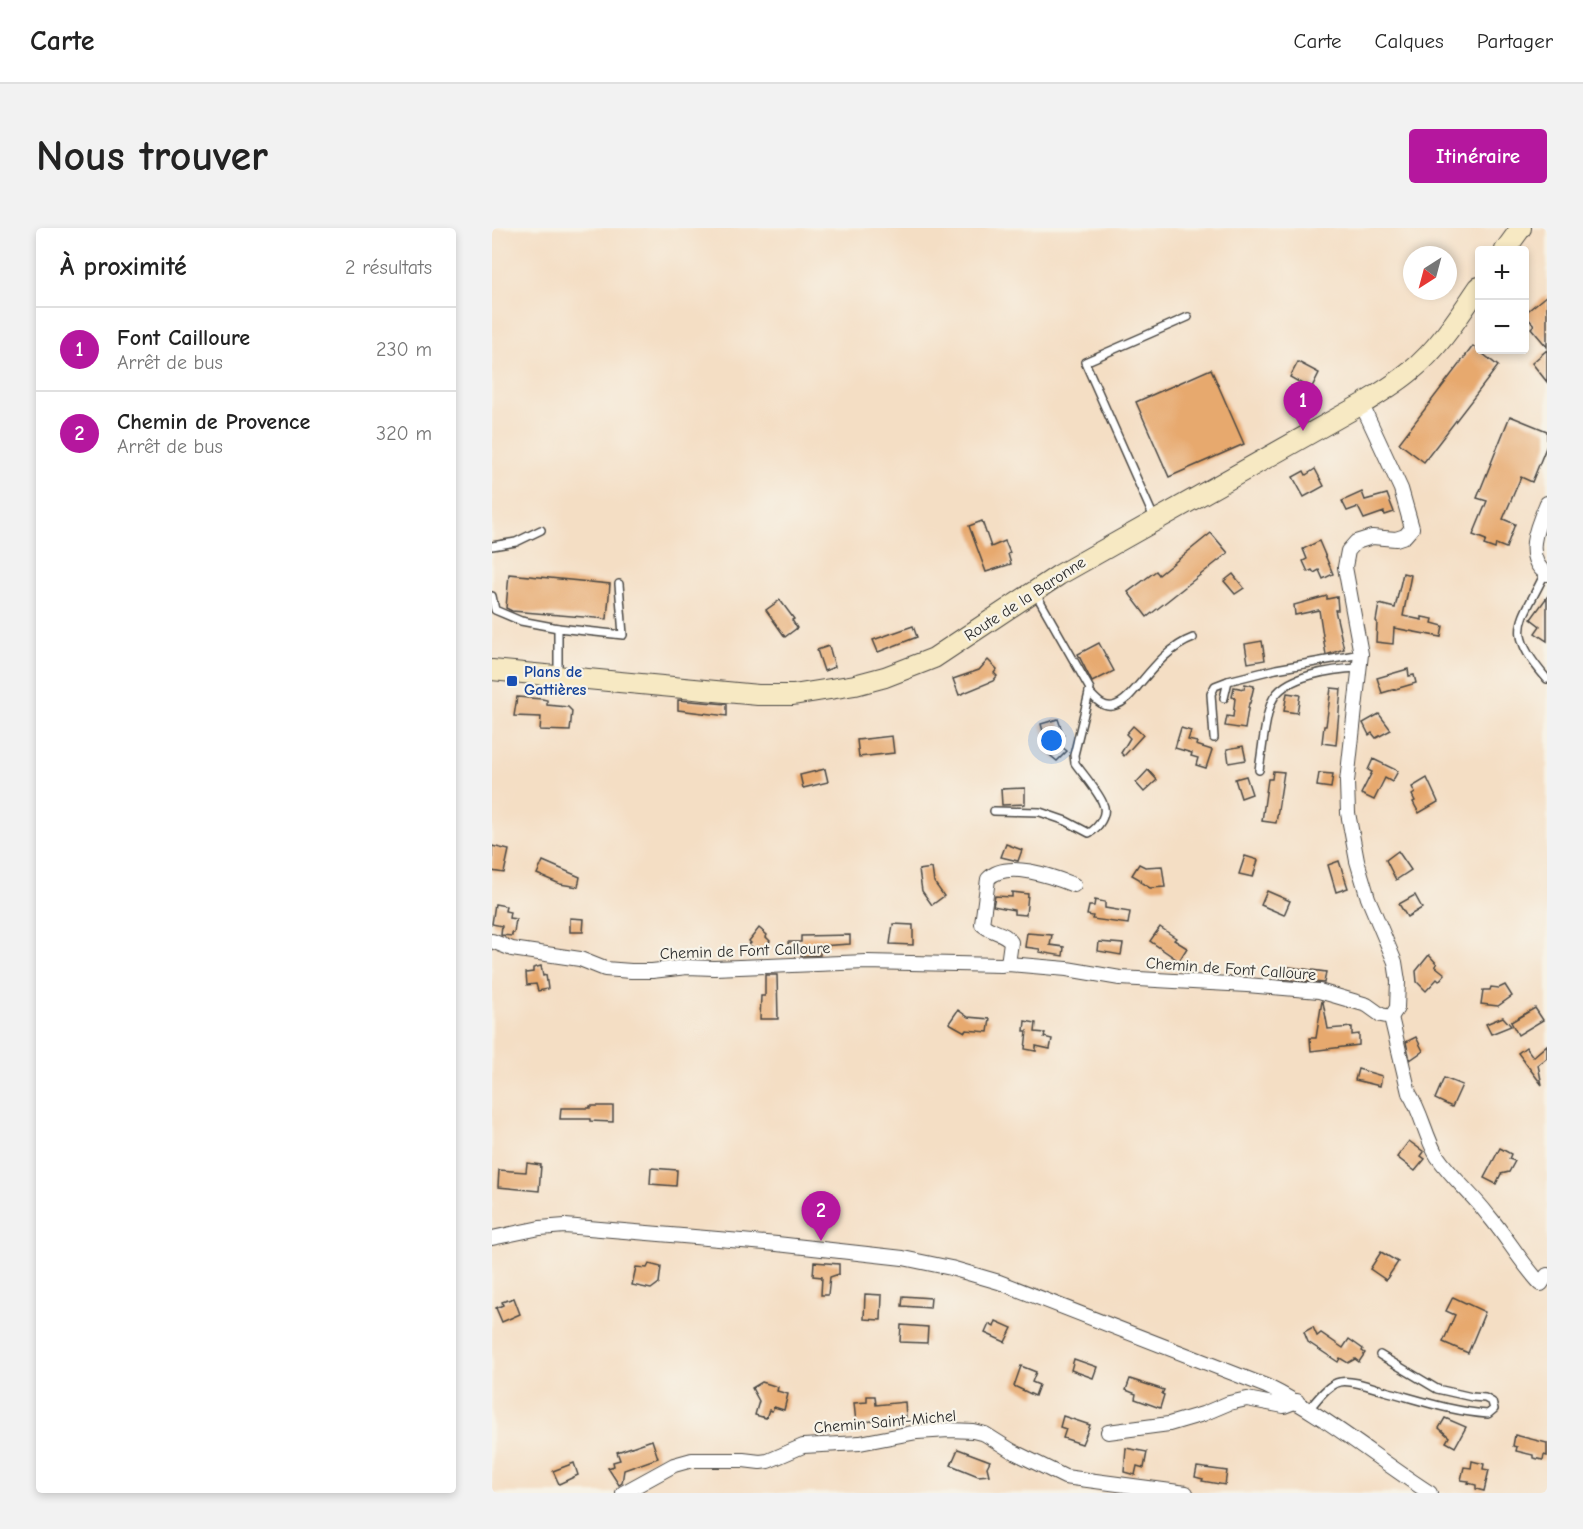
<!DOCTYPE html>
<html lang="fr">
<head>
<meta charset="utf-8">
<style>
	body { margin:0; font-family:"Comic Neue",sans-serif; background:#f2f2f2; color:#222 }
	.controls { position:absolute; right:18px; top:18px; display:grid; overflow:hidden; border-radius:6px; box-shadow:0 3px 9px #0003 }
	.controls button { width:54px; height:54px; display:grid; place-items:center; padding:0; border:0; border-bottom:2px solid #e0e0e0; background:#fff; color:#222; font:30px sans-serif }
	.compass { position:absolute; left:911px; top:18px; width:54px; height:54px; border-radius:50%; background:#fff; box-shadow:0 3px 9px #0003; rotate:216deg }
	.you { position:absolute; left:560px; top:513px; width:21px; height:21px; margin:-15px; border:4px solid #fff; border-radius:50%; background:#1a73e8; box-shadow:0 0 0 9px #1a73e833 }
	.badge { display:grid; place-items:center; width:39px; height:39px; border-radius:50%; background:#b5179e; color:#fff; font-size:20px; font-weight:700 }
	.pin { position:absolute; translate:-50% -50px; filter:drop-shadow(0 2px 3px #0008) }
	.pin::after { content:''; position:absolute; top:32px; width:21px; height:18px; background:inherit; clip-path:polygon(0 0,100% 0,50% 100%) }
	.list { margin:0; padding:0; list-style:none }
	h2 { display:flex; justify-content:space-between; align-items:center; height:78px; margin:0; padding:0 24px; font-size:26px }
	h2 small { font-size:20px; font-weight:400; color:#767676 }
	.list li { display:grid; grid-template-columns:39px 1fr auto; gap:18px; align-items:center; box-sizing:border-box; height:84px; padding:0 24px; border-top:2px solid #e0e0e0 }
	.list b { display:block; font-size:22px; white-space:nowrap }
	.list p { margin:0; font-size:20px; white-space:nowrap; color:#767676 }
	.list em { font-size:20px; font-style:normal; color:#767676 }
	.map { position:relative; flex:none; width:1055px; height:1265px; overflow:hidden; border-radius:6px }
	header { display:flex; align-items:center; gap:36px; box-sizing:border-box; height:84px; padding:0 30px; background:#fff; border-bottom:2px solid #e0e0e0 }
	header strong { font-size:28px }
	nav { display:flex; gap:33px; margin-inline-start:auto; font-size:21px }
	.intro { display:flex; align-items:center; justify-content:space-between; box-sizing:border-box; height:144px; padding:0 36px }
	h1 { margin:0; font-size:42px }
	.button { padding:15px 27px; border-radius:6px; background:#b5179e; color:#fff; font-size:21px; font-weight:700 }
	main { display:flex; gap:36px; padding:0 36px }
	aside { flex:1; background:#fff; border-radius:6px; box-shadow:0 3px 9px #0003 }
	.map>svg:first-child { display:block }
</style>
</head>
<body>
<header>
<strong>Carte</strong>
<nav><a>Carte</a><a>Calques</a><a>Partager</a></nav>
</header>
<div class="intro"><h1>Nous trouver</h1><a class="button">Itinéraire</a></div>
<main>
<aside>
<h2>À proximité<small>2 résultats</small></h2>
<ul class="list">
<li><span class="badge">1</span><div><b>Font Cailloure</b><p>Arrêt de bus</p></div><em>230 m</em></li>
<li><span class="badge">2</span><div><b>Chemin de Provence</b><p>Arrêt de bus</p></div><em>320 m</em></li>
</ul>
</aside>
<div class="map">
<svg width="1055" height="1265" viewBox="0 0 1055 1265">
	<rect width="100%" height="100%" fill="#f7f3e8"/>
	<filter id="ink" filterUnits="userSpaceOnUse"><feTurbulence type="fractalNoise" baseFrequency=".0167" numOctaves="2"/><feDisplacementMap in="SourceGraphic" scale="12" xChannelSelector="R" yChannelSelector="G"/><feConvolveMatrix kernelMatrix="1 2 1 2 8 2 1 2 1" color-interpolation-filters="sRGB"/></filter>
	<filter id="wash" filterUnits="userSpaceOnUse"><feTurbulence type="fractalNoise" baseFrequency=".008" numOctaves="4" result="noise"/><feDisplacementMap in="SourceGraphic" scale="24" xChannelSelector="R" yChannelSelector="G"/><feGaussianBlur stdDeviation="1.35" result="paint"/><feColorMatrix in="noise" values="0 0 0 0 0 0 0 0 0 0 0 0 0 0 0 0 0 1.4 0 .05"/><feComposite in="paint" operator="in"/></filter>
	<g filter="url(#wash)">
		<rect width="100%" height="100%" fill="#f4dec4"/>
		<g id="blocks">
			<g fill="#e7a96e">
				<path d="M1055,67V119L1039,100L1042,97L1032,86Z"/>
				<path d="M981,118L1006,138L932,234L907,215Z"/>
				<path d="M1055,122V154L1040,135Z"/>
				<path d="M806,134L827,145L819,161L798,149Z"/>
				<path d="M719,141L752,216L677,249L644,174Z"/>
				<path d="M1018,188L1055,203V217L1040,254L1029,249L1011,291L1023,296L1014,320L1004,316L1003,321L992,317L994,312L981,307L995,273L985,270Z"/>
				<path d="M823,241L832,258L812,269L801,249L812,243L814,247Z"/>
				<path d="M870,264L873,272L895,266L902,284L893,287L892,284L872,291L866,279L855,283L850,273Z"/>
				<path d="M490,293L499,319L513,313L518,325L516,326L519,336L494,344L477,298Z"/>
				<path d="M719,305L736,325L655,389L636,364L664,343L667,347Z"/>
				<path d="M827,313L841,346L831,351L827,342L822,345L820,342L816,344L811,333L815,331L811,321Z"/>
				<path d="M911,345L919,347L911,388L930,392V389L941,391L940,395L951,398L949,409L902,400L901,416L884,414L885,394L884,393L887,376L903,380Z"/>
				<path d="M17,346L118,356L115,391L20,383L14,380Z"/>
				<path d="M741,346L752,360L743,366L732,353Z"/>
				<path d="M835,368V371L845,369L846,382H843L852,421L834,427L827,382L803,387L802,377Z"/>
				<path d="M1055,369V413L1043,405L1048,398L1039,391Z"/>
				<path d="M288,372L302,391L300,392L305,400L293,409L274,382Z"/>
				<path d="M421,398L425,409L386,424L381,412Z"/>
				<path d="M770,413L773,432L756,435L753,416Z"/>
				<path d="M607,415L622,443L600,454L586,426Z"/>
				<path d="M337,418L343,439L332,443L325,422Z"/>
				<path d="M496,432L505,441L502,445L505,448L501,453L467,467L461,451L487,442Z"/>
				<path d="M916,441L917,448L922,447L924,455L890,465L885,450Z"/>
				<path d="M753,456L762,458L758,475H757L753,501L733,498L735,488L741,489L743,470L740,469L742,459L752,461Z"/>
				<path d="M839,460L849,461L844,517L830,515L832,498H834Z"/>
				<path d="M795,465L808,467L805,485L792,483Z"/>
				<path d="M25,469L50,471L55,472V477L76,479L80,483L78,503L48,502L49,489L22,488Z"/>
				<path d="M186,472L235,476V488L186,482Z"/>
				<path d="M887,486L899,502L884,510L880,505L877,507L871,495Z"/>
				<path d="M566,491L572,508L561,512L575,523L565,533L554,524L553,519L555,518L549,496Z"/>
				<path d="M641,498L651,507L632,528L629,525L638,510L634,506Z"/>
				<path d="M689,500L699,503L696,512L705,514L704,517L720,522L714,540L704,537L706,530L699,528L700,525L683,520Z"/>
				<path d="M400,508L402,525L367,529L365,512Z"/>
				<path d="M751,518L754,532L737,535L735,521Z"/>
				<path d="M881,531L906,543L900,554L893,550L882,572L869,566L880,544L876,542Z"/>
				<path d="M333,541L336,554L311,560L308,547Z"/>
				<path d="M656,542L665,552L652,564L644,555Z"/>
				<path d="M781,543L792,544L784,595L770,593L776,551H780Z"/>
				<path d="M827,545L841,546L839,560L825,558Z"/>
				<path d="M754,548L760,566L749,570L743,551Z"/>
				<path d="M935,550L946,574L927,585L921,574L923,573L920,567L923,565L920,559Z"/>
				<path d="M533,560V576L510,577L509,561Z"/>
				<path d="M514,616L530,622L526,633L509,629Z"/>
				<path d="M0,618L17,622L12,645L0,643Z"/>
				<path d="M906,623L919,642L904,652L894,632Z"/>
				<path d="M753,628L766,632L761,649L747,646Z"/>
				<path d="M51,633L88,649L86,659L68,656L45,646Z"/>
				<path d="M847,633L856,660L844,664L836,637Z"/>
				<path d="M647,636L653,639L670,638L673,659L658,660L648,654L649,652L640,647Z"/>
				<path d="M440,640L442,654L452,668L440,677L430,663L427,642Z"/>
				<path d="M775,663L798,673L792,687L769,677Z"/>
				<path d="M520,664L536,666L534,687L522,686V682L501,678L503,668L520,669Z"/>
				<path d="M923,667L930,680L915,689L907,676Z"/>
				<path d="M603,672L613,674V680L638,684L636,696L600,691L601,688L595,687L597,678H602Z"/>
				<path d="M3,676L14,678L13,683L18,684L17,690L24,691L22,705H20V708L9,707L10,698L0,696Z"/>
				<path d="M78,690L92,691L91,704H78Z"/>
				<path d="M401,696L421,697V717L398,716Z"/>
				<path d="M668,699L684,710L682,712L695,720L687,733L658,713Z"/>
				<path d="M267,700L275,707L274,709L278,713L267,725L257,716L259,715L257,713Z"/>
				<path d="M535,705L560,707L558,717L572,719L571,728L547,724L548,721L533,719Z"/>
				<path d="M358,707V716L328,718V727L309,728V725H297L296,714H309V708Z"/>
				<path d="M607,714L631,716L629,727L606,723Z"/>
				<path d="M937,727L945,736L943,738L953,746L947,753L945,751L934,763L925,754L924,743Z"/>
				<path d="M49,738L51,748L54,747L56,761L46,763L44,756L35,757L34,745L41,744V740Z"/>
				<path d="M790,738L834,744L832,755L788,751Z"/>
				<path d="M273,747H285L286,791H268L269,768H273Z"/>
				<path d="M1013,757L1020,768L1006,778L989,776L991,762H998L999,759L1007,760Z"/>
				<path d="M830,773L831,774L836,801L860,799V807L867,806V817L819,823L818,810H824Z"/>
				<path d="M1043,780L1051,792L1026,807L1019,794Z"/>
				<path d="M466,782L476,789L498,791L496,804L474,802L473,804L457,795Z"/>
				<path d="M1011,789L1019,798L999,806L994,796Z"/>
				<path d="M533,793L544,795L543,804L553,805L552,809L560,811L558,821L544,818V823L533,821L535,803H532Z"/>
				<path d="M924,809L931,823L918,832L914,814Z"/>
				<path d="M1055,817V830L1046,837L1050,857L1026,825L1034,819L1041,829Z"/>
				<path d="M866,841L890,848L888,858L863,852Z"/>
				<path d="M952,850L970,857L960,879L943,871Z"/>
				<path d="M98,878H121V894L98,893V891H68L69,880H98Z"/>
				<path d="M917,913L932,924L929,928L933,931L923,943L905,929Z"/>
				<path d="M1008,920L1019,926L1017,931L1023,933L1017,944L1009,946L1004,956L992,950Z"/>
				<path d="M35,935L49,937L47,963L6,959L7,942L34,944Z"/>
				<path d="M159,940L185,942L184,958L158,956Z"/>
				<path d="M889,1024L906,1034L894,1052L878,1041Z"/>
				<path d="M322,1034L347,1036V1046L338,1049L336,1067H329L330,1049L321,1048Z"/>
				<path d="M157,1036L169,1039L167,1055L159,1061L140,1057L144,1039L155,1040Z"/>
				<path d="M373,1066L390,1067L389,1092L372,1091Z"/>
				<path d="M411,1068L439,1070L438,1080L410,1078Z"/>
				<path d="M961,1069L993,1084L976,1125L951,1114L963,1087L954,1083Z"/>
				<path d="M22,1070L28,1086L10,1094L4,1080L11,1077L10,1074Z"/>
				<path d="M504,1093L520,1100L513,1114L493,1105L497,1096L502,1099Z"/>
				<path d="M409,1097L436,1099L435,1115L408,1114Z"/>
				<path d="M821,1099L825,1108L829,1105L851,1120L857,1111L871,1121L870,1123L873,1125L867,1134L863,1131L856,1135L848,1130L846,1134L816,1114L812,1104Z"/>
				<path d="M582,1131L605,1139L601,1150L579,1142Z"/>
				<path d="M529,1138L544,1144L540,1154L547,1157L543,1168L522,1158Z"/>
				<path d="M638,1151L672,1162L670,1166L672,1167L668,1180L643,1171L644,1166L634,1162Z"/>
				<path d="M270,1154L286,1159L285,1163L296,1166L292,1182L282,1179L280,1183L277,1182L274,1190L263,1187L267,1173L260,1160Z"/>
				<path d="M375,1168H383L384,1177L413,1174L414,1189L364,1195L362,1175L375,1174Z"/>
				<path d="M571,1188L598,1197L590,1216L571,1210L574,1201L568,1199Z"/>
				<path d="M953,1190L974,1199L963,1219L954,1214L957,1209L947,1200Z"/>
				<path d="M1023,1207L1055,1215V1228L1052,1227L1051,1232L1041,1230V1227L1024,1223L1025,1219L1021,1218Z"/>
				<path d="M160,1212L166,1230L132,1242L130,1255L127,1257L116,1240L122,1238L121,1234L128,1232L125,1224Z"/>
				<path d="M634,1220L655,1224L652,1240L645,1238L643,1247L632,1244Z"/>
				<path d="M466,1221L498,1233L495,1239L497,1247L486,1248L459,1237Z"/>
				<path d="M980,1233L992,1236L991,1241L997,1242L992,1263L984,1261V1257L976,1255L977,1253L969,1252L972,1239L979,1240Z"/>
				<path d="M82,1235L86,1247L67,1256L61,1243Z"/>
				<path d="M705,1239L735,1243L733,1257L710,1253L711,1251L703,1249Z"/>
			</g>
		</g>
	</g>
	<g filter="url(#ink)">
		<use href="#blocks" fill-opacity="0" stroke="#494642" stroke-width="1.5"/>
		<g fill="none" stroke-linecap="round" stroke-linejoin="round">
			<g stroke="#494642" stroke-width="10">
				<g id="lane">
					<path d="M663,292L593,134L696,89"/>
					<path d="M0,318L24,314L49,302"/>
					<path d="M1053,345C1029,396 1012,401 1055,451"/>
					<path d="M0,368L3,382L29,393L66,400"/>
					<path d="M66,446V400L131,407L127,356"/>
					<path d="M597,464C604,472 613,482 624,477C633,474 639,466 645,459C661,440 677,419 701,410"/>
					<path d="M732,470L736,453L784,441L869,426"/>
					<path d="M722,510L719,466L723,458L736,453"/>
					<path d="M767,542C770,524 773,488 780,473C791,447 843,441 868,440"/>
					<path d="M502,583L548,584L574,593L597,605C606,600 616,587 611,576C608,566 590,545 583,535L582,527L598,461L544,366"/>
					<path d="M817,1181C825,1172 836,1156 848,1154C859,1151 882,1160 893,1163C927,1172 961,1184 996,1186L1002,1181L1000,1174L993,1170L980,1169L945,1161L888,1127"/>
				</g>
			</g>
			<g stroke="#494642" stroke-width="16">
				<g id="street">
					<path d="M870,177L909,261L920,300L913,308L904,311L880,309L864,314L856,323L853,339L869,426L855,554L856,585L865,633L876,670L903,734L906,753L905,780L899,789"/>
					<path d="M1055,275C1046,296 1030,330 1055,346"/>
					<path d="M0,713L20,721L88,731L113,741L139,743H160L195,739L222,740L374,734L509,737L516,736L575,741L628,750L755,757L827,763L875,777L889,787L899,789"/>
					<path d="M516,736L519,714C513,704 499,705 490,696L496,651C514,631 561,649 582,657"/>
					<path d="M899,789L917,865C930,885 933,908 945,928C960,950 980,966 996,987C1015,1009 1029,1035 1049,1056L1055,1047"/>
					<path d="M0,1010L48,1000L73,998L285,1016L411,1030L459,1040L507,1054L774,1158C833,1187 882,1229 938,1265"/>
					<path d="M616,1204L677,1196L711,1186L737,1175L755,1171L792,1178L805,1173"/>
					<path d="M131,1265L182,1237L200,1232H251L268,1234L276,1233L311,1218L368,1215L425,1204L457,1202L481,1203L493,1206L520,1223L573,1249L694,1265"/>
				</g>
			</g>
			<g stroke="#494642" stroke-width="22">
				<g id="secondary">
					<path d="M1013,22L1029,0"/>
					<path d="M0,442L266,467H301L363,457L393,449L442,430L567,347L872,175C888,165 905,155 919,143C947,120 967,88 987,59"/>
				</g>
			</g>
			<use href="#lane" stroke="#fff" stroke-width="7"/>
			<use href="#street" stroke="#fff" stroke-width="14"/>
			<use href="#secondary" stroke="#f7e9c3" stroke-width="20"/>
		</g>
	</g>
	<rect fill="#1a4fb4" stroke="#f7f3e8" stroke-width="2" x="14" y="447" width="12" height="12" rx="3"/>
	<g text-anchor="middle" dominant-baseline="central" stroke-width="4.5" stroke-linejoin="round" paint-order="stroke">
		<g font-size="16" fill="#2b2b2b" stroke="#f7f3e8">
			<text transform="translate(533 371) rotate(-33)">Route de la Baronne</text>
			<text transform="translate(253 723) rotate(-2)">Chemin de Font Calloure</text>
			<text transform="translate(739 741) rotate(4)">Chemin de Font Calloure</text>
			<text transform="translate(393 1194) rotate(-5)">Chemin Saint-Michel</text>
		</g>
		<g font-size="16" font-weight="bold" fill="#164399" stroke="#f7f3e8" text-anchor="start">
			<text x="32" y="444">Plans de<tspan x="32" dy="18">Gattières</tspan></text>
		</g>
	</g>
</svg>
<div class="controls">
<button>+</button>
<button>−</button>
</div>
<svg class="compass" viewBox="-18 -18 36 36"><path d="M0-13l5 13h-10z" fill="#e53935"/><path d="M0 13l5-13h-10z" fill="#767676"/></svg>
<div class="you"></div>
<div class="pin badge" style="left:811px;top:203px">1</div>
<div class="pin badge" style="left:329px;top:1013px">2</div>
</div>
</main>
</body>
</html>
